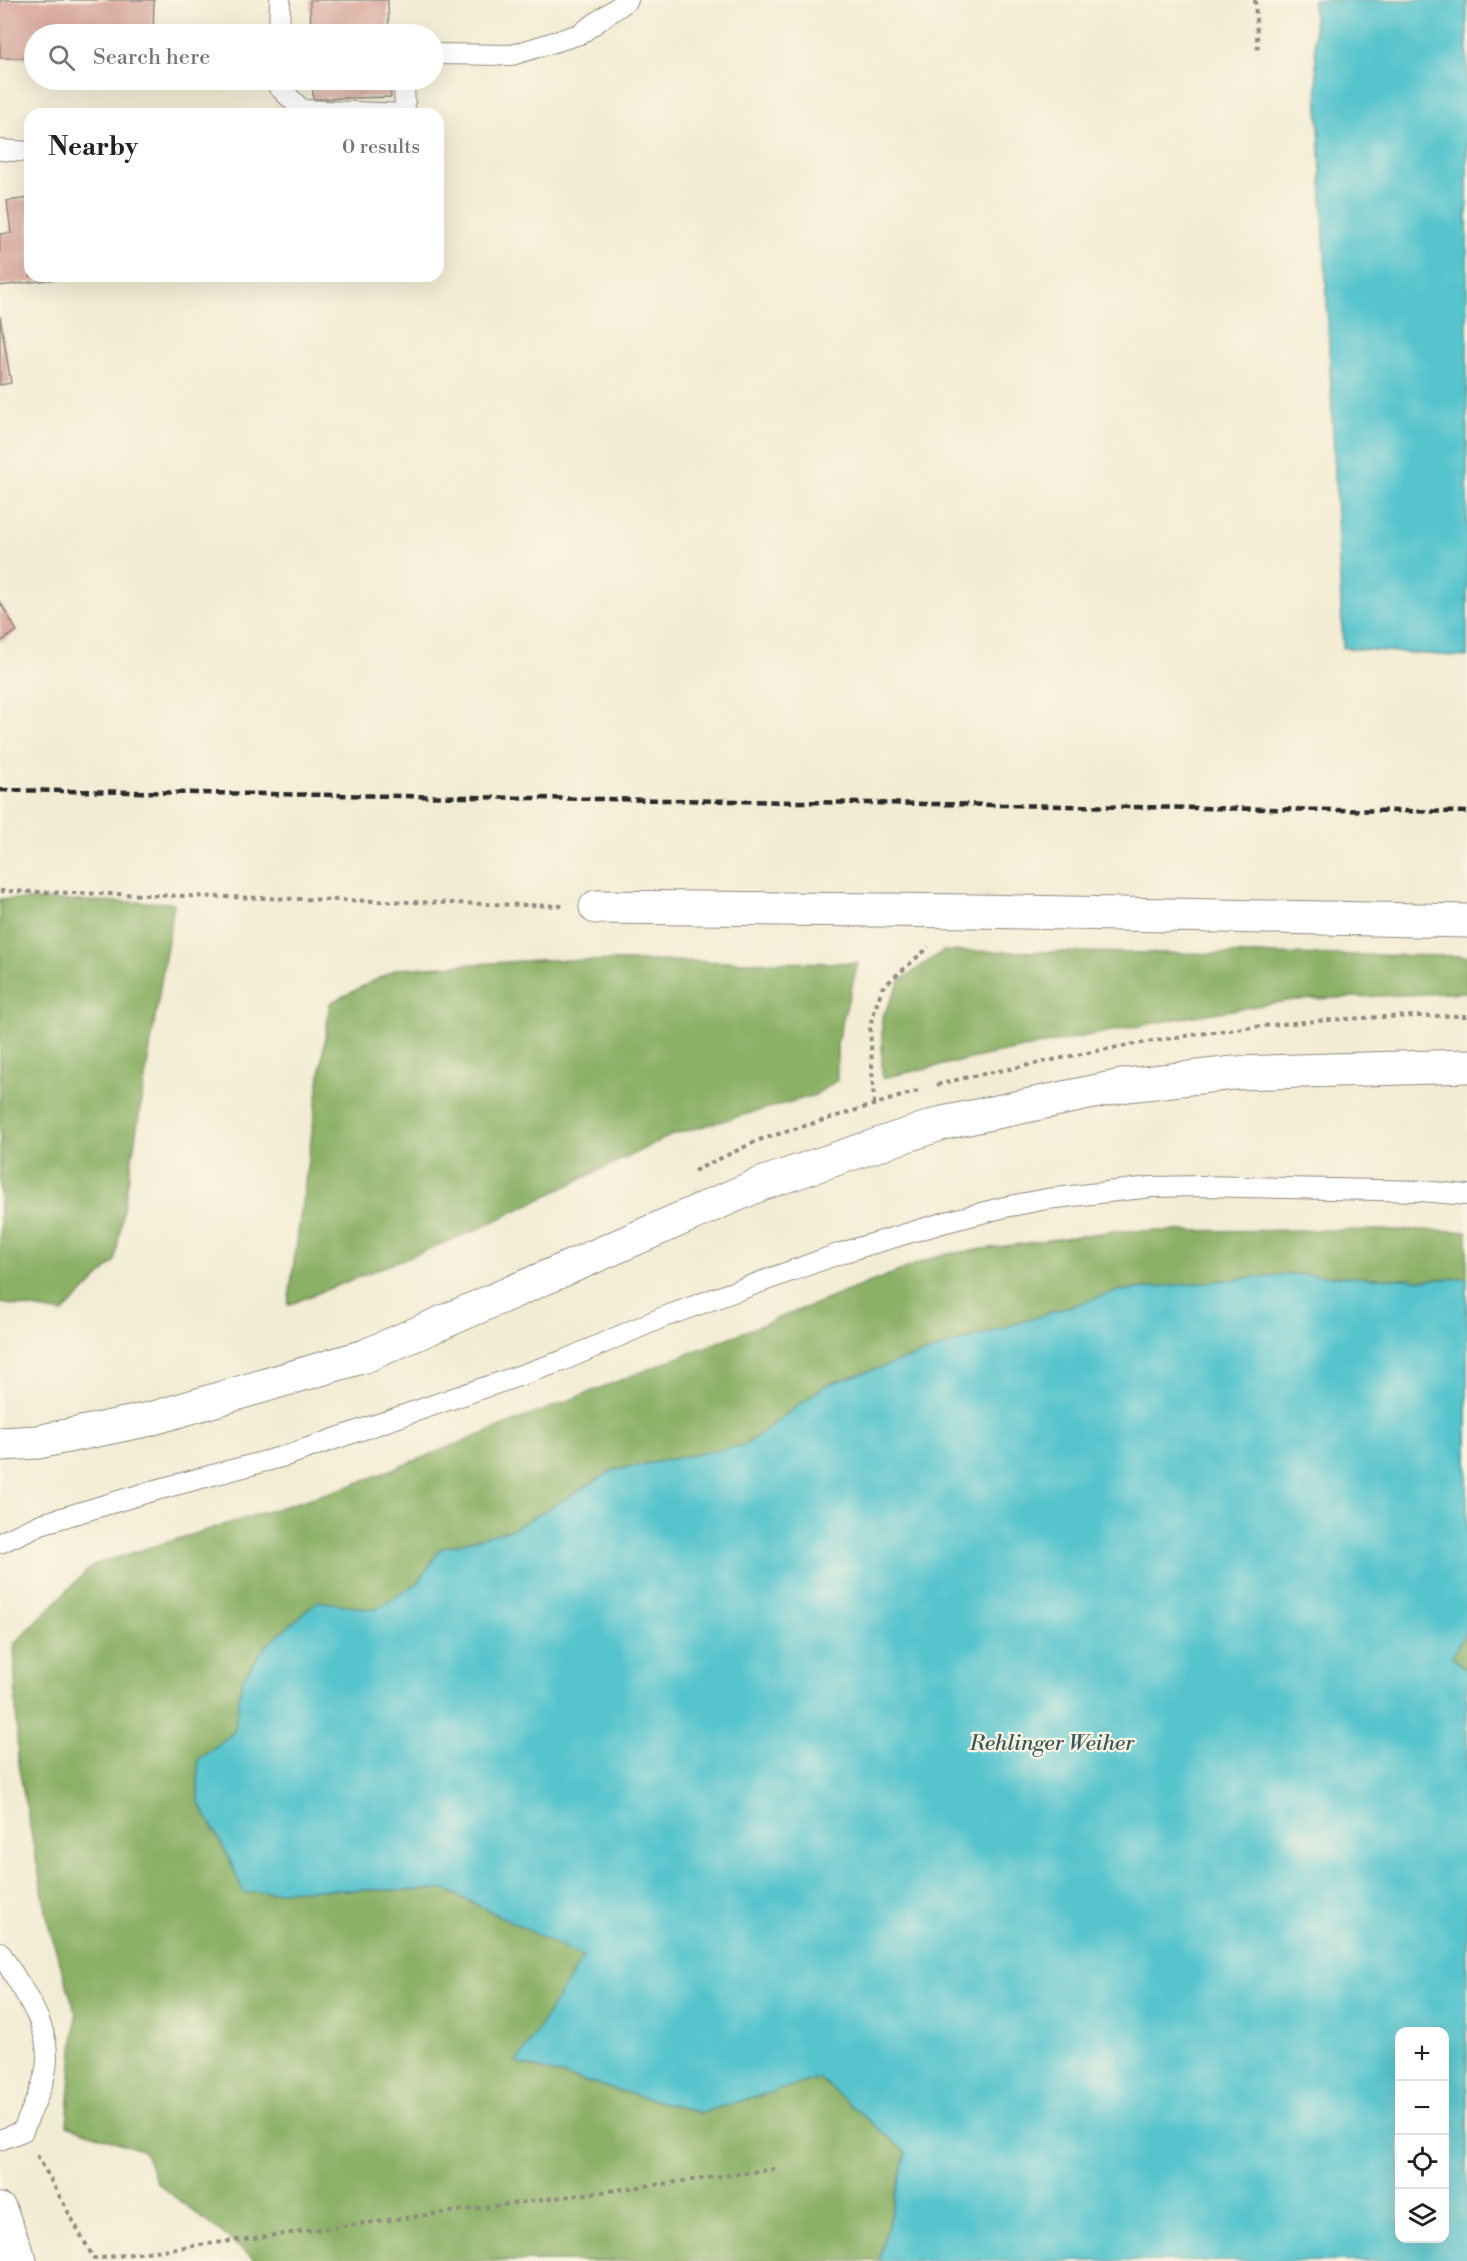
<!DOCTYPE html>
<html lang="en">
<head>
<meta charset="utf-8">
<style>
	body { margin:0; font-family:"Libre Bodoni",serif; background:#f2f2f2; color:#202124 }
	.controls { position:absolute; right:18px; bottom:18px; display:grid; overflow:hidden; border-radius:12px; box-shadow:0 6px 24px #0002 }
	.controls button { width:54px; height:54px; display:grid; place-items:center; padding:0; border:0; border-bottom:2px solid #e0e0e0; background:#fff; color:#202124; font:30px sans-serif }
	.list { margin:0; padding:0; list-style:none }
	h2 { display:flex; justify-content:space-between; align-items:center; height:78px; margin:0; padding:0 24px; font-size:26px }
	h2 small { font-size:20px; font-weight:400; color:#757577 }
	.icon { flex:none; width:33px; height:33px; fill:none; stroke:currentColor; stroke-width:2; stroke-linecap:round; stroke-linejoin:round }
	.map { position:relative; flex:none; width:1467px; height:2261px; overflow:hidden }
	.search { position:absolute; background:#fff; box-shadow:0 6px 24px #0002; left:24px; top:24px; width:420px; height:66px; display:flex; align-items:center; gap:15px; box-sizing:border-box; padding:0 21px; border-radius:33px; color:#757577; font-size:22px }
	.panel { position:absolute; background:#fff; box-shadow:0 6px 24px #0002; left:24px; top:108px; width:420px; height:174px; border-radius:18px }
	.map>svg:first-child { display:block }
</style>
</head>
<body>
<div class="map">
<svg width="1467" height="2261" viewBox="0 0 1467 2261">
	<rect width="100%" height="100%" fill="#fcf5e5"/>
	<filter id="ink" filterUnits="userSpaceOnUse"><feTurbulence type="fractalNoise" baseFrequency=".0167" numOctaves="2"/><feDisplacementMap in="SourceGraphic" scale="12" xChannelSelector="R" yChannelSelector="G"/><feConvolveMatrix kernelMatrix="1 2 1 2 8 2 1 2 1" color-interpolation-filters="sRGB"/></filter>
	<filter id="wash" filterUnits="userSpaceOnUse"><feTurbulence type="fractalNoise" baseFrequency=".008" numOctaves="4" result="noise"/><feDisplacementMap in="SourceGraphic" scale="24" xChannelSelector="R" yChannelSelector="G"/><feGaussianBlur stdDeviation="1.35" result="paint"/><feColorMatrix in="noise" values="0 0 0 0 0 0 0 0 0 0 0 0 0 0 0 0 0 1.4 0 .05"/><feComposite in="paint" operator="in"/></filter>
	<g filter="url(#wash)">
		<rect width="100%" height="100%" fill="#f3ecd4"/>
		<g fill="#8bb166" stroke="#5b6e48" stroke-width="1.5">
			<path d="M0,899L174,903L115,1261L63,1313L0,1303Z"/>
			<path d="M943,951L1467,956V992L1293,1000L1170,1020L993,1054L882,1078V1018L900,981Z"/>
			<path d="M540,960L858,963L837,1042V1080L815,1095L672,1135L476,1230L288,1305L330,1003L397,969Z"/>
			<path d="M1415,1230L1467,1231V1278L1421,1280L1288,1274L1117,1291L826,1385L745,1445L614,1470L513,1529L440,1549L418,1583L375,1610L318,1602L242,1679L234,1732L198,1760V1800L228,1856L244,1893L301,1890H447L584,1957L517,2063L701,2113L819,2078L906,2152L879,2261H257L157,2183L144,2151L67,2125L76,2014L50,1931L18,1764L14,1644L93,1565L350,1486L940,1255L1115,1231Z"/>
			<path d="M1467,1628V1670L1452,1656Z"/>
		</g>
		<g fill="#56c4cd" stroke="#40787c" stroke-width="1.5" fill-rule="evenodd">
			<path d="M1313,0H1467V657L1343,648Z"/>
			<path d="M1288,1274L1421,1280L1467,1278V1628L1452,1656L1467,1670V2261H879L906,2152L819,2078L701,2113L517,2063L583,1957L447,1890H301L244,1893L228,1856L198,1800V1760L234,1732L242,1679L266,1646L318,1601L375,1610L418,1583L440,1549L513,1529L614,1470L745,1445L826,1385L1117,1291ZM1400,2032H1444V2238H1400Z"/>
		</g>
		<g id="blocks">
			<g fill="#d6a197">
				<path d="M0,0H154L153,34H34V58H0Z"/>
				<path d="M310,0H388L389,34H311Z"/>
				<path d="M313,80H390L391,97L313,99Z"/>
				<path d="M30,198V276L73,277L0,286V234L11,233L7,201Z"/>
				<path d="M0,316L11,383L0,385Z"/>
				<path d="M0,602L17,631L0,642Z"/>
			</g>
		</g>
	</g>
	<g filter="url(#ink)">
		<use href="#blocks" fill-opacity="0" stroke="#8f8c80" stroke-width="1.5"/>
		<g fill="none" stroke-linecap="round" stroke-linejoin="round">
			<g stroke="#8f8c80" stroke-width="22">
				<g id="lane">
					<path d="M279,34L280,0"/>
					<path d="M434,54L512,55L580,34L628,0"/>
					<path d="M278,80V86L302,110L405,114L404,80"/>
					<path d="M0,150L30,152"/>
					<path d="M0,1543L41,1524L152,1491L285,1456L562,1361L661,1318L841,1253L946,1222L1005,1207L1047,1199L1151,1187L1200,1186L1422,1191L1467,1195"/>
					<path d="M0,1952C21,1989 56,2030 45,2074C41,2093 30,2112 23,2131L0,2140"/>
				</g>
			</g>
			<g stroke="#8f8c80" stroke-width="35">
				<path id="street" d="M596,907L975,911L1467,921"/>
			</g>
			<g stroke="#8f8c80" stroke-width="35">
				<g id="secondary">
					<path d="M0,1444L38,1442L150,1419L365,1356L761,1184L943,1123L1127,1085L1234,1073L1467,1066"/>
					<path d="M0,2210L20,2261"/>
				</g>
			</g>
			<g stroke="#8f8c80" stroke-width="4" stroke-dasharray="4.5 4.5" stroke-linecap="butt">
				<path d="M1255,0L1258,54"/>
				<path d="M0,891L563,906"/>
				<path d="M937,1085C971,1075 1008,1070 1043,1062C1182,1032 1325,1014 1467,1016"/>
				<path d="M874,1104L870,1025L882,988L929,947"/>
				<path d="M694,1171L759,1140L918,1091"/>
				<path d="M37,2155L94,2259L775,2169"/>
			</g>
			<use href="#lane" stroke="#fff" stroke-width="20"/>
			<use href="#street" stroke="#fff" stroke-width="33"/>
			<use href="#secondary" stroke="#fff" stroke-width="33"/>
			<path stroke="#2b2b2b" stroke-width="4.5" stroke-dasharray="9 4.5" stroke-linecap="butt" d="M0,790L1467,812"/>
		</g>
	</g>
	<g text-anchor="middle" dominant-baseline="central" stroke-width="4.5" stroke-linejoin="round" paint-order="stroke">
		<g font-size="22" font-style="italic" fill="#38595c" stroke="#fcf5e5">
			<text x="1052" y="1743">Rehlinger Weiher</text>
		</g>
	</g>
</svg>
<div class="controls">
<button>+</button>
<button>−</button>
<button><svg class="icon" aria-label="locate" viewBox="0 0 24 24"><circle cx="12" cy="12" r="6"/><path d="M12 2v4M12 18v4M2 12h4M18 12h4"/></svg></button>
<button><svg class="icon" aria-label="layers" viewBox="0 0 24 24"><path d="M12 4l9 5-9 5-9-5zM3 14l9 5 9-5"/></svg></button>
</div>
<div class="search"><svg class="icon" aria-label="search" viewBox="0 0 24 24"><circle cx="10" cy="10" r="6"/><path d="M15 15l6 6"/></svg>Search here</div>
<section class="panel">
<h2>Nearby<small>0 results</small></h2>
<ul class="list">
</ul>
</section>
</div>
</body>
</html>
